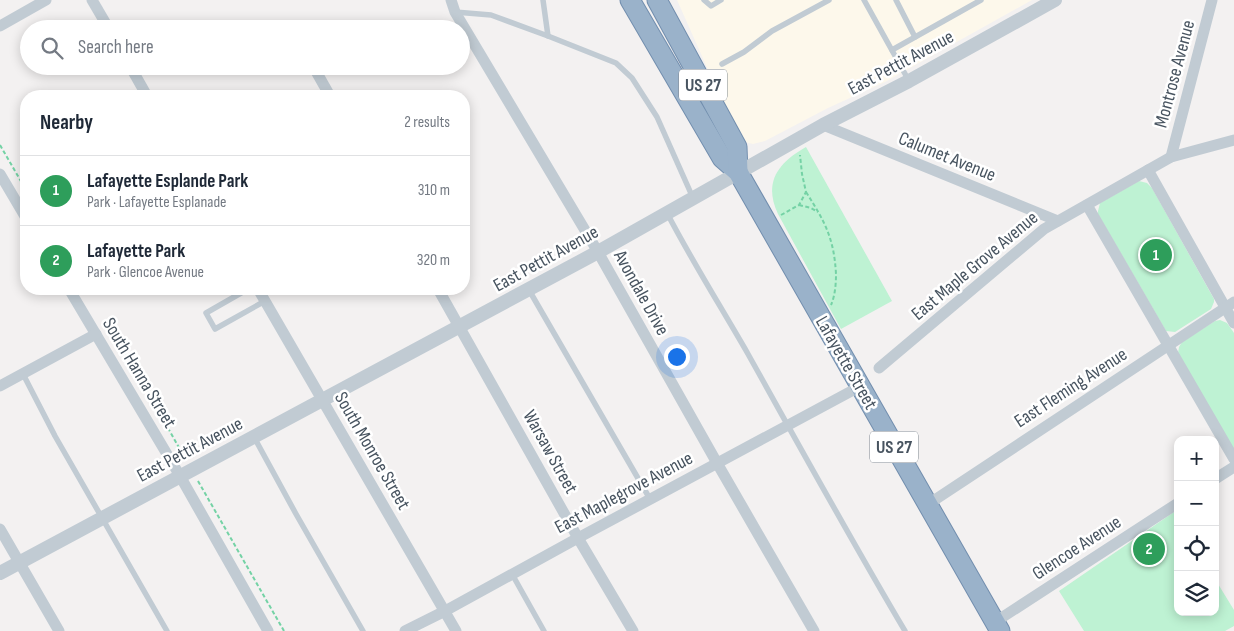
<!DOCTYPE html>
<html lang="en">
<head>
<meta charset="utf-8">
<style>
	body { margin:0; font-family:"Sofia Sans Condensed",sans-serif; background:#f2f2f3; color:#1f2937 }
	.controls { position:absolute; right:15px; bottom:15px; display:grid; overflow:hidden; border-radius:10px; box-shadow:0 2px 12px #0003 }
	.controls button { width:45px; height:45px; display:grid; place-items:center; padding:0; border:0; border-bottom:1px solid #e0e1e3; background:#fff; color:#1f2937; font:25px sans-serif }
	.you { position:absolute; left:676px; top:356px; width:18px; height:18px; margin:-12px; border:4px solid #fff; border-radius:50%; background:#1a73e8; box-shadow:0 0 0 8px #1a73e833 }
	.badge { display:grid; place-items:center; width:32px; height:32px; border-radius:50%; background:#0f6eef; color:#fff; font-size:16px; font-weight:700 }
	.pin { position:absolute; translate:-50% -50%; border:2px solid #fff; box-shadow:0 1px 5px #0006 }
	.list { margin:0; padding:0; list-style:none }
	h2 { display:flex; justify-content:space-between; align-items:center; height:65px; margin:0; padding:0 20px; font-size:21px }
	h2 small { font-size:16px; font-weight:400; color:#747a83 }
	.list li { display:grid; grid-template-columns:32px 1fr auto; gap:15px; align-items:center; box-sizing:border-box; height:70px; padding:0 20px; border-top:1px solid #e0e1e3 }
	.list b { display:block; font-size:19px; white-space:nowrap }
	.list p { margin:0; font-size:16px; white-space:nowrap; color:#747a83 }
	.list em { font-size:16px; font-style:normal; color:#747a83 }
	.icon { flex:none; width:28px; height:28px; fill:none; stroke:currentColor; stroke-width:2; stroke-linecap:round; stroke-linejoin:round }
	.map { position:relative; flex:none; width:1234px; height:631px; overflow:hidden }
	.search { position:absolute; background:#fff; box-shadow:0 2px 12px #0003; left:20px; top:20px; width:450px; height:55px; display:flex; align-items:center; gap:12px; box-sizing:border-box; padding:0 18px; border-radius:28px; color:#747a83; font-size:19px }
	.panel { position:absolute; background:#fff; box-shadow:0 2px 12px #0003; left:20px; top:90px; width:450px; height:205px; border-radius:20px }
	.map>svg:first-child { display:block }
</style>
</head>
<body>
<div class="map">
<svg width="1234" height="631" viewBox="0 0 1234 631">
	<rect width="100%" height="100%" fill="#f3f1f1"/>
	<path fill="#fdf8eb" d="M677,0H1032L885,82L828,108L765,141L753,144L744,142L737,135Z"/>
	<g fill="#bef2d3">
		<path d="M806,147L892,301L841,329L778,214C763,182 778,163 806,147Z"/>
		<path d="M1139,181L1147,183L1152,188L1214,299V302L1211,309L1175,332L1166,331L1098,214V211L1100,203Z"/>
		<path d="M1220,320L1227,323L1234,333V451L1178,353L1179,347L1182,342L1215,321Z"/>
		<path d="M1174,512L1178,519V612H1215V579L1234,610V626L1225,631H1084L1059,591Z"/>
	</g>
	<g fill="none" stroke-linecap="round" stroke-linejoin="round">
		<g stroke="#728eae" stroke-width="21">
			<g id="trunk">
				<path d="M630,0L722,158L738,172L1000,631"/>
				<path d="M657,0L737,147L738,172"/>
			</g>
		</g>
		<g stroke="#74d2a5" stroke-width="2" stroke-dasharray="4 2.5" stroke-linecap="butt">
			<path d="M0,145L26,190"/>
			<path d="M806,192C825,222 834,238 836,274C836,284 835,296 831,305"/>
			<path d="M799,205L811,208L818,212"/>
			<path d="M781,215L799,205L806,192L802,174L800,155"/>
			<path d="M103,323L129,359L186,460"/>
			<path d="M198,481L284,631"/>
		</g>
		<g stroke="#c1cbd3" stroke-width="5.5">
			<path d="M704,0L711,6L721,0"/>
			<path d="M864,0L909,81"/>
			<path d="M896,0L915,37"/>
			<path d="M455,12L491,15L548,36L543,0"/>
			<path d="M548,36L616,63L632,78L657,117L693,198"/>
			<path d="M892,50L981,0"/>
			<path d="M722,64L744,52L772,31L829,0"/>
			<path d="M667,213C692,261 721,307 748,354C800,447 851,540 905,631"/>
			<path d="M248,289L206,313L215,329L265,301"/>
			<path d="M529,290L650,499"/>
			<path d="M23,374L55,436L167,631"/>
			<path d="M254,437L296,514L363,631"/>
			<path d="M512,574L544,631"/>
		</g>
		<g stroke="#c1cbd3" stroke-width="11">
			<path d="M92,0L109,29"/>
			<path d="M451,0L455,12L598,252L717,463L814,631"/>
			<path d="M0,26L46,0"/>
			<path d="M130,66L147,96"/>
			<path d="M313,66L330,96"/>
			<path d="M823,125L1058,221"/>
			<path d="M1171,157L1212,0"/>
			<path d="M1148,170L1234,323"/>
			<path d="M0,174L26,218"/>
			<path d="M1087,205L1234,459"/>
			<path d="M69,289L180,476L268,631"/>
			<path d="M258,289L456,631"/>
			<path d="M438,289L578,538L633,631"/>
			<path d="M879,368L1044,229L1171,157L1234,140"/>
			<path d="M0,386L96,334"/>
			<path d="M1215,479L1234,467"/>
			<path d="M927,505L1234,302"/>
			<path d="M0,529L59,631"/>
			<path d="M995,622L1178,503"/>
			<path d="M405,631L445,611L578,538L859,387"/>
		</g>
		<path stroke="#c1cbd3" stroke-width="14" d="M0,573L598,252L823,125L909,81L1055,0"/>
		<use href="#trunk" stroke="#9ab2ca" stroke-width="19"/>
	</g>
	<g text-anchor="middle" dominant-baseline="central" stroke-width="5" stroke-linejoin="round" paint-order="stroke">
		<g fill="#fff" stroke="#7f8790" stroke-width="1">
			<rect x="679" y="69.5" width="48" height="31" rx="4"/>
			<rect x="870" y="431.5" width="48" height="31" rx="4"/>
		</g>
		<g font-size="18" font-weight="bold" fill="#485460">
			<text x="703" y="85">US 27</text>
			<text x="894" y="447">US 27</text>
		</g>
		<g font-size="19" fill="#485460" stroke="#fff">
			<text transform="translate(901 63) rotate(-28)">East Pettit Avenue</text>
			<text transform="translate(1175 74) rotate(-75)">Montrose Avenue</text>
			<text transform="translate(947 157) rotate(22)">Calumet Avenue</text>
			<text transform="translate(546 259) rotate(-29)">East Pettit Avenue</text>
			<text transform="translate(975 266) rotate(-40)">East Maple Grove Avenue</text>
			<text transform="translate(641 293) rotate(61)">Avondale Drive</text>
			<text transform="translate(846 363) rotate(60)">Lafayette Street</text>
			<text transform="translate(139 373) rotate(59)">South Hanna Street</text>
			<text transform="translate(1071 388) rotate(-33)">East Fleming Avenue</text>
			<text transform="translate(190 450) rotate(-28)">East Pettit Avenue</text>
			<text transform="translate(372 451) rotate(60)">South Monroe Street</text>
			<text transform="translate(550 452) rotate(61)">Warsaw Street</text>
			<text transform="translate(624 493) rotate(-28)">East Maplegrove Avenue</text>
			<text transform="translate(1077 548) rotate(-33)">Glencoe Avenue</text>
		</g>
	</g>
</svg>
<div class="controls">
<button>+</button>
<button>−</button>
<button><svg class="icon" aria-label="locate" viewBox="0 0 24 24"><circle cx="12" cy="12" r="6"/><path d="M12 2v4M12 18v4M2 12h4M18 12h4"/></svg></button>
<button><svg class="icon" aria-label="layers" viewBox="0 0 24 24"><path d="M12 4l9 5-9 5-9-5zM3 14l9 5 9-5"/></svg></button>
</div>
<div class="you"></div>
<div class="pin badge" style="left:1156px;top:255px;background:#2e9e5b">1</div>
<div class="pin badge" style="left:1149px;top:549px;background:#2e9e5b">2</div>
<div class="search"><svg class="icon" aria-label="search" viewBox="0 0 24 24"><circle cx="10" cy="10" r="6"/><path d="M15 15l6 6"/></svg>Search here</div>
<section class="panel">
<h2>Nearby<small>2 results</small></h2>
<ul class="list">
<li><span class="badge" style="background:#2e9e5b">1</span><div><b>Lafayette Esplande Park</b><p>Park · Lafayette Esplanade</p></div><em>310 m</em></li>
<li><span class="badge" style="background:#2e9e5b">2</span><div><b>Lafayette Park</b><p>Park · Glencoe Avenue</p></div><em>320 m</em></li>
</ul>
</section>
</div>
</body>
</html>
